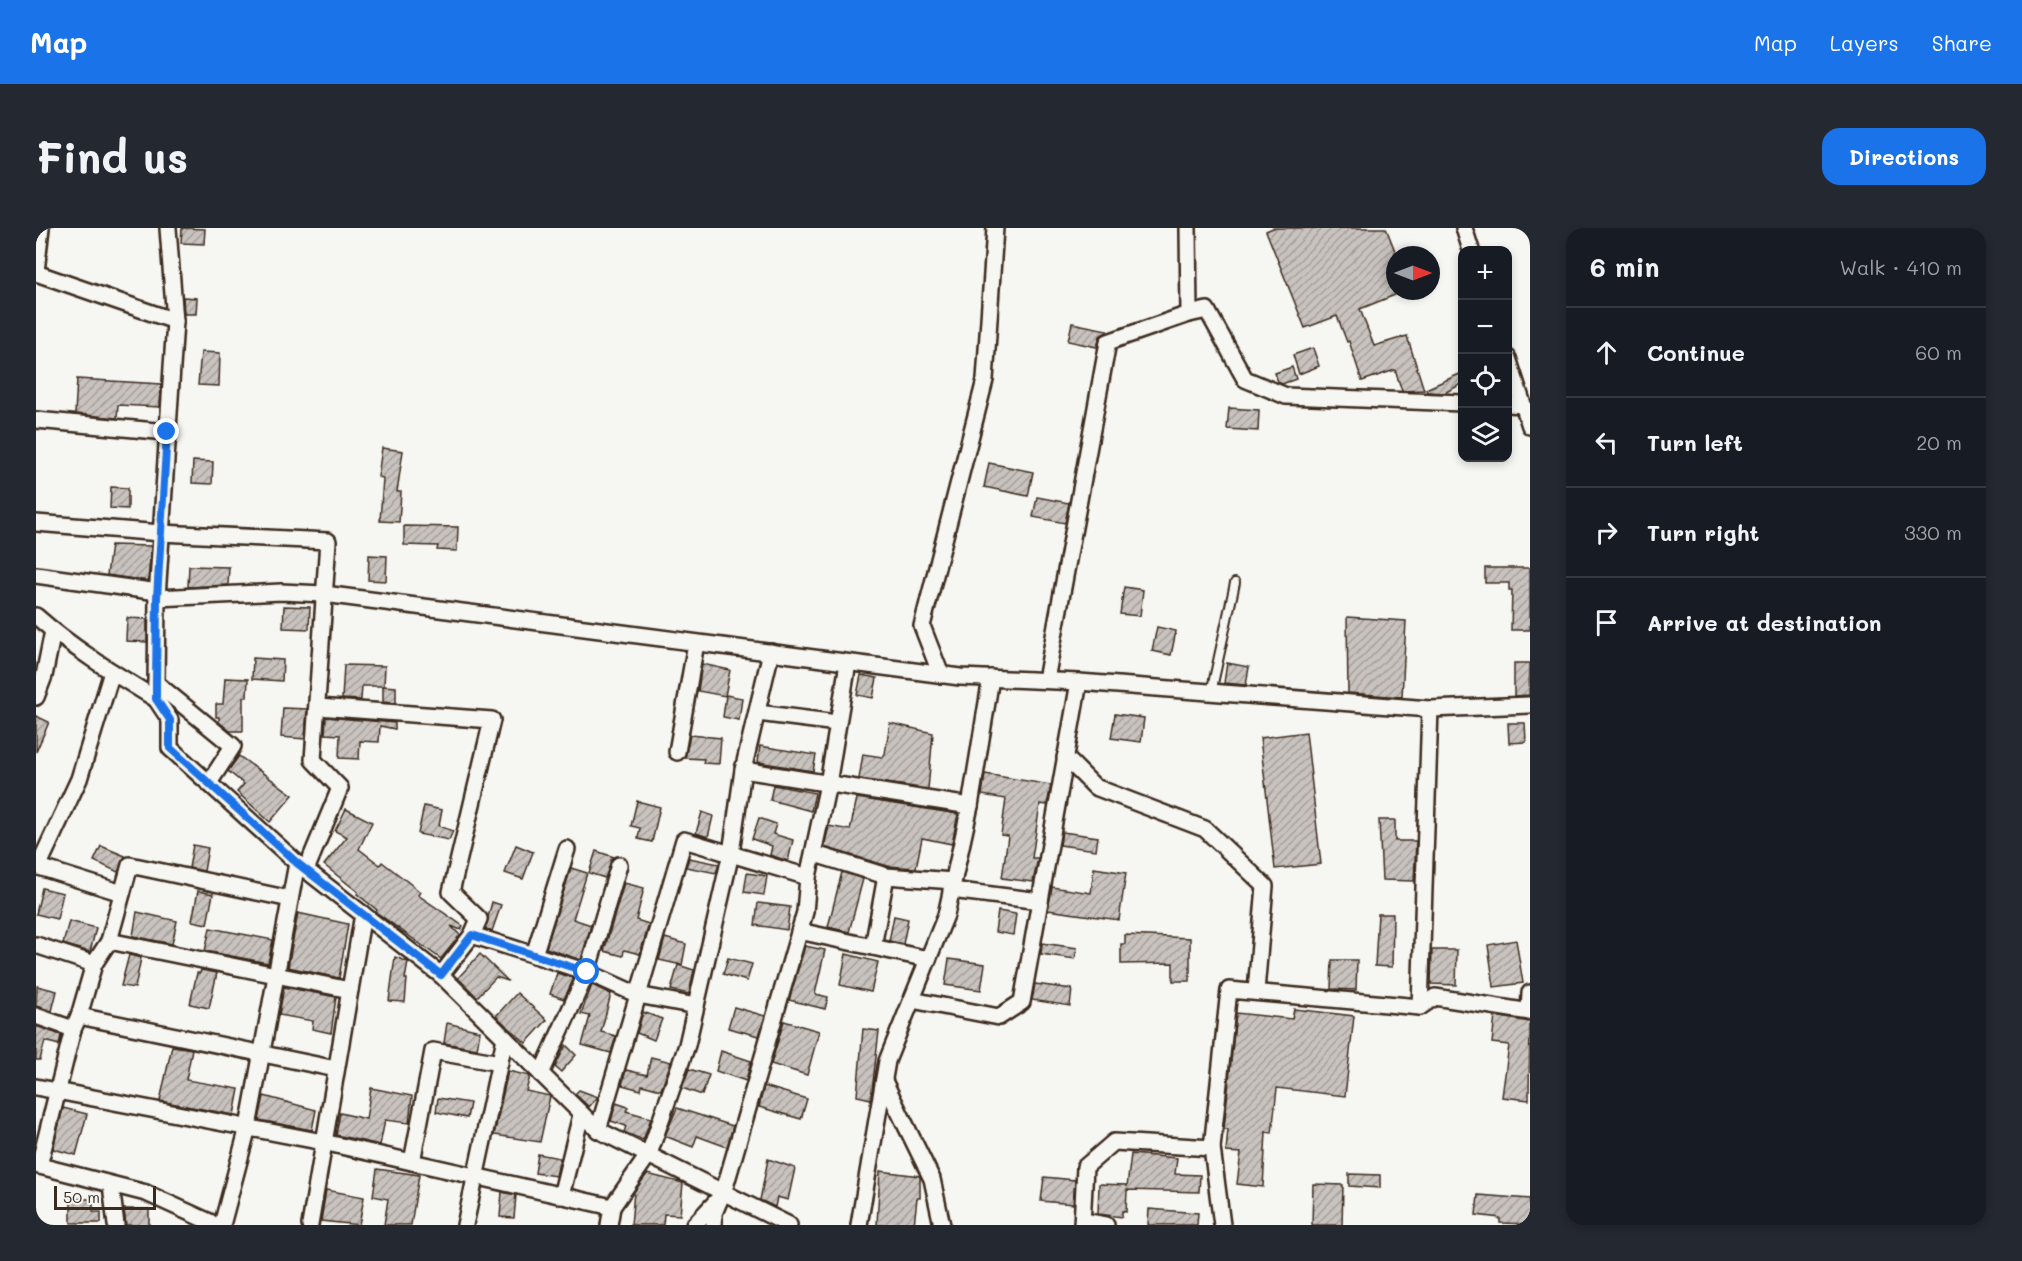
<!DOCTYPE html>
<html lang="en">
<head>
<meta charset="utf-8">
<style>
	body { margin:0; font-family:Mali,sans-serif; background:#242831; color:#f1f3f6 }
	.controls { position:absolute; right:18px; top:18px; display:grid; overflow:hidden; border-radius:12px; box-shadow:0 3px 9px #0003 }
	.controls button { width:54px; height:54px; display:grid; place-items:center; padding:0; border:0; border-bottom:2px solid #363941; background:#171b24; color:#f1f3f6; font:30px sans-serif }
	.compass { position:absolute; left:1350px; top:18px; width:54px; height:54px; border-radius:50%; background:#171b24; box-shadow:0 3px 9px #0003; rotate:90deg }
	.scale { position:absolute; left:18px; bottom:15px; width:102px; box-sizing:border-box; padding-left:6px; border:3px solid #3b2a1e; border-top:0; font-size:16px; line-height:21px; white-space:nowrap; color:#3b2a1e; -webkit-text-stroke:4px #f6f6f2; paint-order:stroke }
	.stop { position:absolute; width:18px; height:18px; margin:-14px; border:4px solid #1a73e8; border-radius:50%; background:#fff }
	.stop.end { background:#1a73e8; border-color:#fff; box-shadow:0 2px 6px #0008 }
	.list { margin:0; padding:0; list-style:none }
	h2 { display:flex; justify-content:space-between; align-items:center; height:78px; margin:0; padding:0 24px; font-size:26px }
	h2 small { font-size:20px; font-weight:400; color:#9ea1a6 }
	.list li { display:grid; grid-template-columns:39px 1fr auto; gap:18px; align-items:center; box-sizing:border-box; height:90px; padding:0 24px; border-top:2px solid #363941 }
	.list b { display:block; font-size:22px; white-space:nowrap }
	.list em { font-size:20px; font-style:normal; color:#9ea1a6 }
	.icon { flex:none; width:33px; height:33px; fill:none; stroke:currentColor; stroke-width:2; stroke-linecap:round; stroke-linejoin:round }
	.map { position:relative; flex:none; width:1494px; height:997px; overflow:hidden; border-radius:18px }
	header { display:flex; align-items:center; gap:36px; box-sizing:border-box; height:84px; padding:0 30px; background:#1a73e8; color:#fff }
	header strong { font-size:28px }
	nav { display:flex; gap:33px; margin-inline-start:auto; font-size:21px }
	.intro { display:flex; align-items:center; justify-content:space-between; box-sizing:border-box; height:144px; padding:0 36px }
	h1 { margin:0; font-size:42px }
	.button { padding:15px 27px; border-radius:18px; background:#1a73e8; color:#fff; font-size:21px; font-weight:700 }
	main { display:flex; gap:36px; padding:0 36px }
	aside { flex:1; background:#171b24; border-radius:18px; box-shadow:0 3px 9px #0003 }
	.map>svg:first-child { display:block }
</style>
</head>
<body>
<header>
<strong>Map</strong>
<nav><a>Map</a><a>Layers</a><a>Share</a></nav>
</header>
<div class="intro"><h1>Find us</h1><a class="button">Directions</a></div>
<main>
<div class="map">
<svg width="1494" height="997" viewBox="0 0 1494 997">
	<defs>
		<pattern id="building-hatch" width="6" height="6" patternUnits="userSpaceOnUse" patternTransform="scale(1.5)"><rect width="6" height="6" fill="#c8c3be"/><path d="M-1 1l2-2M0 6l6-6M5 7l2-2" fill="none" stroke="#a49f9a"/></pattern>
	</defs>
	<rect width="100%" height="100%" fill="#f6f6f2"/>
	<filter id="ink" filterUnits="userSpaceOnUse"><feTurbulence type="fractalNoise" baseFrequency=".0167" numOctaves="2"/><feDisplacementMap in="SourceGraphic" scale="12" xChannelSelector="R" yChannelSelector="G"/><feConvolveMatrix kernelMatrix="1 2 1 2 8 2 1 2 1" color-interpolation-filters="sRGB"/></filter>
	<g filter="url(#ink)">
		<g fill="url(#building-hatch)" stroke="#3b2a1e" stroke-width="1.5">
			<path d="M146,0L169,1L168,16L145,15Z"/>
			<path d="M1237,0H1350L1359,23V67L1324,81L1338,118L1371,108L1388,162L1366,163L1359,142L1326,153L1313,113L1311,114L1301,88L1269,100L1230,3Z"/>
			<path d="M147,69L161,70L160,86H148Z"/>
			<path d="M1036,95L1071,102V104L1064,108L1061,119L1032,113Z"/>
			<path d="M1277,120L1283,138L1263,146L1257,127Z"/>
			<path d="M165,124L184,125L183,158L162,157Z"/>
			<path d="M1256,139L1260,151L1246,156L1242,154L1239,145Z"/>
			<path d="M1426,145V156L1408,165L1391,164L1390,161Z"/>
			<path d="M41,151L125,156L124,179L82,177L81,190L39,186Z"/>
			<path d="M1193,180L1223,182L1222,203L1191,201Z"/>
			<path d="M346,220L367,223L361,264H365L363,294L344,293L347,250L342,249Z"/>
			<path d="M157,233L177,234L176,256L156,255Z"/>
			<path d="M953,235L997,244L992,268L948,259Z"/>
			<path d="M75,259L92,260V281L74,280Z"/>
			<path d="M1001,269L1033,275L1029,295L997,289Z"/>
			<path d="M368,298L422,299L421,323L401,322L402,318L368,317Z"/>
			<path d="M75,317L115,318L112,353L71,347Z"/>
			<path d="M333,327L351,328L350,353L332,352Z"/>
			<path d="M153,338L193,339L192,357L152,359Z"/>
			<path d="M1449,340H1494V402H1475L1476,362H1473V355H1449Z"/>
			<path d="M1088,359L1107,362L1104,388L1084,386Z"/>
			<path d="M248,378L274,379L273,401L247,400Z"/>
			<path d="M1311,389L1370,393L1366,469L1312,465Z"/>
			<path d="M91,390L111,391V414L90,413Z"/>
			<path d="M1121,399L1140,403L1135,427L1116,423Z"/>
			<path d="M217,430L247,432L246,453L216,451Z"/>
			<path d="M1191,435L1213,439L1210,457L1188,455Z"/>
			<path d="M1478,435H1494L1493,467L1478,468Z"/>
			<path d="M666,436L694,442L689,468L662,463Z"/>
			<path d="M308,437L349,438L348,458H326L325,472L306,471Z"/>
			<path d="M825,447L841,450L837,470L821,467Z"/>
			<path d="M189,450L212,451L211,469H207V503H194L183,494V489H180V476H187Z"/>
			<path d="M347,458L360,459V475L347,474Z"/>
			<path d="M690,467L706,470L703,492L687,489Z"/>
			<path d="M247,480L271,481L269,511L245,509Z"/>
			<path d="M1079,486L1108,490L1105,514L1075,510Z"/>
			<path d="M0,488L13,494L0,524Z"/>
			<path d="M290,489L359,495V501L344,498L343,514L324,513L323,531L303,530L304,507L289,506Z"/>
			<path d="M854,495L897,505L892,561L823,551L827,526L846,529L849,526Z"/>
			<path d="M1472,495H1489L1490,514L1473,515Z"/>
			<path d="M1270,504L1285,636L1239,641L1224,510Z"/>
			<path d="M654,507L685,510L683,536L667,535L668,531L649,530Z"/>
			<path d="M724,518L780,527L777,543L722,534Z"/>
			<path d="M203,528L257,567L234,594L201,564L208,556L192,543Z"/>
			<path d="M949,546L1015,557L1011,577L1004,576L996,630H1002L997,654L966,650L972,608L965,607L970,571L946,567Z"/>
			<path d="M737,557L779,565L775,583L734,572Z"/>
			<path d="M821,570L922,586L916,616L886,610L880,640L852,638L788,619L793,598L814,602Z"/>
			<path d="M601,573L624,579L616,614L602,611L604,600L595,598Z"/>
			<path d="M388,578L406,582L403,598L417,603L413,612L382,606Z"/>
			<path d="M310,581L336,594L323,621L344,637L346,634L367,650L384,664L382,667L427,698L425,702L415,698L424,707L405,731L340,684L341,682L321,666L322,664L288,637L311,609L299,603Z"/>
			<path d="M666,584L677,588L672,609L660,605Z"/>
			<path d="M723,590L740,596L737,606L757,612L752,633L734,627L736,618L716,611Z"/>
			<path d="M1343,592H1359V613H1380L1378,653L1346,652Z"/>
			<path d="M1026,604L1062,609L1060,622L1024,617Z"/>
			<path d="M157,617L172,620L168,643L153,640Z"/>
			<path d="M480,617L497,624L487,651L469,645Z"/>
			<path d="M65,618L89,628L82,644L58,633Z"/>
			<path d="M560,623L578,629L569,650L553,645Z"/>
			<path d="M653,630L683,636L680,645L650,639Z"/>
			<path d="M535,640L551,645L537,691L555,697L545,732L510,720Z"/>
			<path d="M1058,640L1090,645L1083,692L1012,682L1016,659L1055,665Z"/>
			<path d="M806,644L827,651L813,704L792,699Z"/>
			<path d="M711,645L731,648L728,667L708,664Z"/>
			<path d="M588,655L608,660L600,692L613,696L604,726L588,722L587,728L568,723Z"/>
			<path d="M6,660L27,665L21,691L0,686Z"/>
			<path d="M162,663L177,666L171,696L156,693Z"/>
			<path d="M456,674L465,677L456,703L449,701Z"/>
			<path d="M722,675L754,679L751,702L719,697Z"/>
			<path d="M962,683L980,686L977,707L959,704Z"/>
			<path d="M101,684L141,693L136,716L97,708Z"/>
			<path d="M262,685L312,696L303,750L252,739Z"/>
			<path d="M1342,686H1357L1356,739L1339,738Z"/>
			<path d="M858,688L872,691L867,716L853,713Z"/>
			<path d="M33,693L60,700L54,724L27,716Z"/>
			<path d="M174,700L237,712L232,735L169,723Z"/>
			<path d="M1089,707L1154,710V753H1137V735L1085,736V716H1089Z"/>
			<path d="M629,710L650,716L646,737L623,732Z"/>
			<path d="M1480,712L1487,755L1458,759L1452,717Z"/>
			<path d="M1006,715L1041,720L1039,731L1005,726Z"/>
			<path d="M769,718L789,722L779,766L792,769L789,781L753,772Z"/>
			<path d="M1396,722H1421L1420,757L1395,756Z"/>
			<path d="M444,726L472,753L460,749L441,769L422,750Z"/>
			<path d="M810,726L842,734L835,764L804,757Z"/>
			<path d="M93,727L105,730L99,760L85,758Z"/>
			<path d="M359,729L372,734L369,751H371L369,774L353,773Z"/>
			<path d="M692,730L716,736L711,753L687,746Z"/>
			<path d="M913,731L949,736L945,762L909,757Z"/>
			<path d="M1296,732H1321L1320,762L1295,761Z"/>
			<path d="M642,737L658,742L653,766L635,762Z"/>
			<path d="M165,742L181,745L173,780L154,776L161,745H164Z"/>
			<path d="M521,745L538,750L528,771L514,766Z"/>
			<path d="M999,756L1036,761L1034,778L996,772Z"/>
			<path d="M556,757L575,766L565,804L580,808L575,825L546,817L554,788L545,786Z"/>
			<path d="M1,758L21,763L16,783L0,778Z"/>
			<path d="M248,759L300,769L295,805L276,801L277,793L243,787Z"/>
			<path d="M481,765L511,792L490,815L460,788Z"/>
			<path d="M698,779L729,788L723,808L692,800Z"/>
			<path d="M1258,781L1318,788L1309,868L1241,860L1236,905L1230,904L1227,959L1201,956L1205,925L1190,924L1192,901H1188L1200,785L1256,791Z"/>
			<path d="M607,784L626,791L618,812L601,805Z"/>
			<path d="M1459,788L1494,794L1493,872L1466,869L1473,817L1456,815Z"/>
			<path d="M748,793L783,803L771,847L735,836Z"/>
			<path d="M411,795L444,803L441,821L408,815Z"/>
			<path d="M0,798L25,807L23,817L9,813L4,832H0Z"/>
			<path d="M827,801L843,803L835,871L821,868Z"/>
			<path d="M530,817L540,827L525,844L519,839Z"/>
			<path d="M136,818L156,821L150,852L203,861L198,887L124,873Z"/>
			<path d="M685,823L715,833L710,853L680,843Z"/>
			<path d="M615,829L635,834L625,862L606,857L605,862L586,857L590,842L611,847Z"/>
			<path d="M653,841L673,847L666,867L646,860Z"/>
			<path d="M472,843L494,848L490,863L514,868L504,914L458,907Z"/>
			<path d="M728,858L771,871L765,891L723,879Z"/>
			<path d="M335,860L376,868L373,895L349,892L344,917L300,907L304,885L330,891Z"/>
			<path d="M543,862L562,869L561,870L553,879L539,866Z"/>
			<path d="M228,868L280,882L276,902L223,892Z"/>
			<path d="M402,870L434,875L431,890L400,884Z"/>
			<path d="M580,875L592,879L590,883L615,890L607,912L588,904L590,898L575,893Z"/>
			<path d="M27,880L51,886L40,927L17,921Z"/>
			<path d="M641,880L697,898L691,919L661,908L657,919L629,908Z"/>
			<path d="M502,926L524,930L520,948L499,945Z"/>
			<path d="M1095,926L1141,930L1139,946L1164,947L1163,964L1091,962L1090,984L1086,983V989L1062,986L1063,956L1091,957V959Z"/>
			<path d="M732,931L759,940L752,972L741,969L739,979L724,972Z"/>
			<path d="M341,941L383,947L375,997H348L352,971L337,968Z"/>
			<path d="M844,943L884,948V970H881L878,997H841Z"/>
			<path d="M611,946L647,955L644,987L628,986L627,997H595L598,964Z"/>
			<path d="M1313,946L1344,947V960L1313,958Z"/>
			<path d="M1008,949L1039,952L1037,976L1005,973Z"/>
			<path d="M1277,956L1307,957L1306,997H1276Z"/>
			<path d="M290,962L328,969L323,997L285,993Z"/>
			<path d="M466,964L480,967L478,990L464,989Z"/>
			<path d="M1442,967L1494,971V996L1464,995V990L1440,987Z"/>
			<path d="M35,971H57V984H65V995H35Z"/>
			<path d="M88,981H113V997H90Z"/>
			<path d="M1113,981L1162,985L1161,997H1112Z"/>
		</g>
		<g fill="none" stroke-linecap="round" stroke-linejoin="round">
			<g stroke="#3b2a1e" stroke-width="12">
				<path id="lane" d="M1175,465L1199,355"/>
			</g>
			<g stroke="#3b2a1e" stroke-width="20">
				<g id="street">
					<path d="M132,0L139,93L121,370L120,455V471L134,492V520L261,635L405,747L562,902L753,997"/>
					<path d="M1428,0L1435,22"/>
					<path d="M0,44L5,0"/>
					<path d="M0,45L139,93"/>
					<path d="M1153,86L1171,82L1209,151L1250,168L1426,175"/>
					<path d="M1472,130L1494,198"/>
					<path d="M1472,176L1487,177"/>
					<path d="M0,192L131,204"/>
					<path d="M0,295L125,305L292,313L277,532L304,560L270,642"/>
					<path d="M0,347L122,364"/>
					<path d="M121,370L245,364L288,366L924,449L1043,454L1394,481L1494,477"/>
					<path d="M0,388C36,420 79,446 120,471"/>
					<path d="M905,447L886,398L949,152L959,0"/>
					<path d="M1010,452L1072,114L1153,86L1152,0"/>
					<path d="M120,455L197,518L173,555"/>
					<path d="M0,469L8,448L17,403"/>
					<path d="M282,479L456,492L415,664L443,691L436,707"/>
					<path d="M722,485L801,495"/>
					<path d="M641,524L660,415"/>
					<path d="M1029,529L1059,559L1169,601L1229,658L1220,763"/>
					<path d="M707,542L934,578"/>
					<path d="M779,626L850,648L917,653"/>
					<path d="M0,638L86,665"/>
					<path d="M2,639L43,551L76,444"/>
					<path d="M915,662L1004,673"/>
					<path d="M763,703L892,731"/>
					<path d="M73,713L94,637L254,671"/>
					<path d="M0,717L58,736L43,788L37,801L3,938"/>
					<path d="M837,719L850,648"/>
					<path d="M498,727L531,621"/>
					<path d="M58,736L73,713L314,762"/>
					<path d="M405,747L436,707L551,744L602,767L660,778"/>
					<path d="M876,772L963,789L986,774L1043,454"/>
					<path d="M1384,779L1394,481"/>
					<path d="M1493,784L1494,765"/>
					<path d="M0,788L37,801"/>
					<path d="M43,788L300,841"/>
					<path d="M505,846L551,744L583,637"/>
					<path d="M848,853L896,951L906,997"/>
					<path d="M0,859L287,914L576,979L613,926L651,817L695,625L707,542L735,424"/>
					<path d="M562,902L648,612L772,649"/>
					<path d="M1176,920L1193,762L1384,779L1399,769L1494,784"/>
					<path d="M376,934L397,823L464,835"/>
					<path d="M0,937L110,965L174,994L175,997"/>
					<path d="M75,957L80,997"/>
					<path d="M525,968L545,887"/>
					<path d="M1047,993L1070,997"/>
					<path d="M186,997L212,899L261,635"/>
					<path d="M274,997L327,686"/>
					<path d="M429,997L469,810"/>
					<path d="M573,997L576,979"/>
					<path d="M658,997L687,966L769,684L772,649L792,556L812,435"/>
					<path d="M678,997V985L684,971"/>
					<path d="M823,997L851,833L910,687L934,578L955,450"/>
					<path d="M1046,997L1049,939L1078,914L1176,920L1186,997"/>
				</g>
			</g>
			<use href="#lane" stroke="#f6f6f2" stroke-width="8"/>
			<use href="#street" stroke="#f6f6f2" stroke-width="15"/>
		</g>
	</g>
	<g fill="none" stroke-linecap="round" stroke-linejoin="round" filter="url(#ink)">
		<path stroke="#1a73e8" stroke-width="8" d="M131,204L121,370L120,455V471L134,492V520L261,635L405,747L436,707L551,744"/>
	</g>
</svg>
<div class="controls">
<button>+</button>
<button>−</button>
<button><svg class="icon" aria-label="locate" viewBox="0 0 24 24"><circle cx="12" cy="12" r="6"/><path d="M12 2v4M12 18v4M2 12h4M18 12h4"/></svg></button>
<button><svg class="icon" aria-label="layers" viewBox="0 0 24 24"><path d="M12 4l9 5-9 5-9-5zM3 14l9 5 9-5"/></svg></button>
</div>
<svg class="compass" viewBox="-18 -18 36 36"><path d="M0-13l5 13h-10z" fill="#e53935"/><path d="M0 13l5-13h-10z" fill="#9ea1a6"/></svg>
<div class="scale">50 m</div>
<div class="stop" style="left:551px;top:744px"></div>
<div class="stop end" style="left:131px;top:204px"></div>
</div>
<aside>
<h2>6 min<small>Walk · 410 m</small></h2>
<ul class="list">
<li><svg class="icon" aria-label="ahead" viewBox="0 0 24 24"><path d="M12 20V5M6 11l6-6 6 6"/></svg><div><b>Continue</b></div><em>60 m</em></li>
<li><svg class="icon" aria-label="left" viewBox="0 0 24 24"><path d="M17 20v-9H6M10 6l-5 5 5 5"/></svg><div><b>Turn left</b></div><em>20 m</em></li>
<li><svg class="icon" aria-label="right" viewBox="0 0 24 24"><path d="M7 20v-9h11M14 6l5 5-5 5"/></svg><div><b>Turn right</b></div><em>330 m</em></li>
<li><svg class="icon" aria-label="arrive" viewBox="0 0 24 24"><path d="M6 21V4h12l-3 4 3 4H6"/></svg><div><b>Arrive at destination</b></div></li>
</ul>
</aside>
</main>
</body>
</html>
